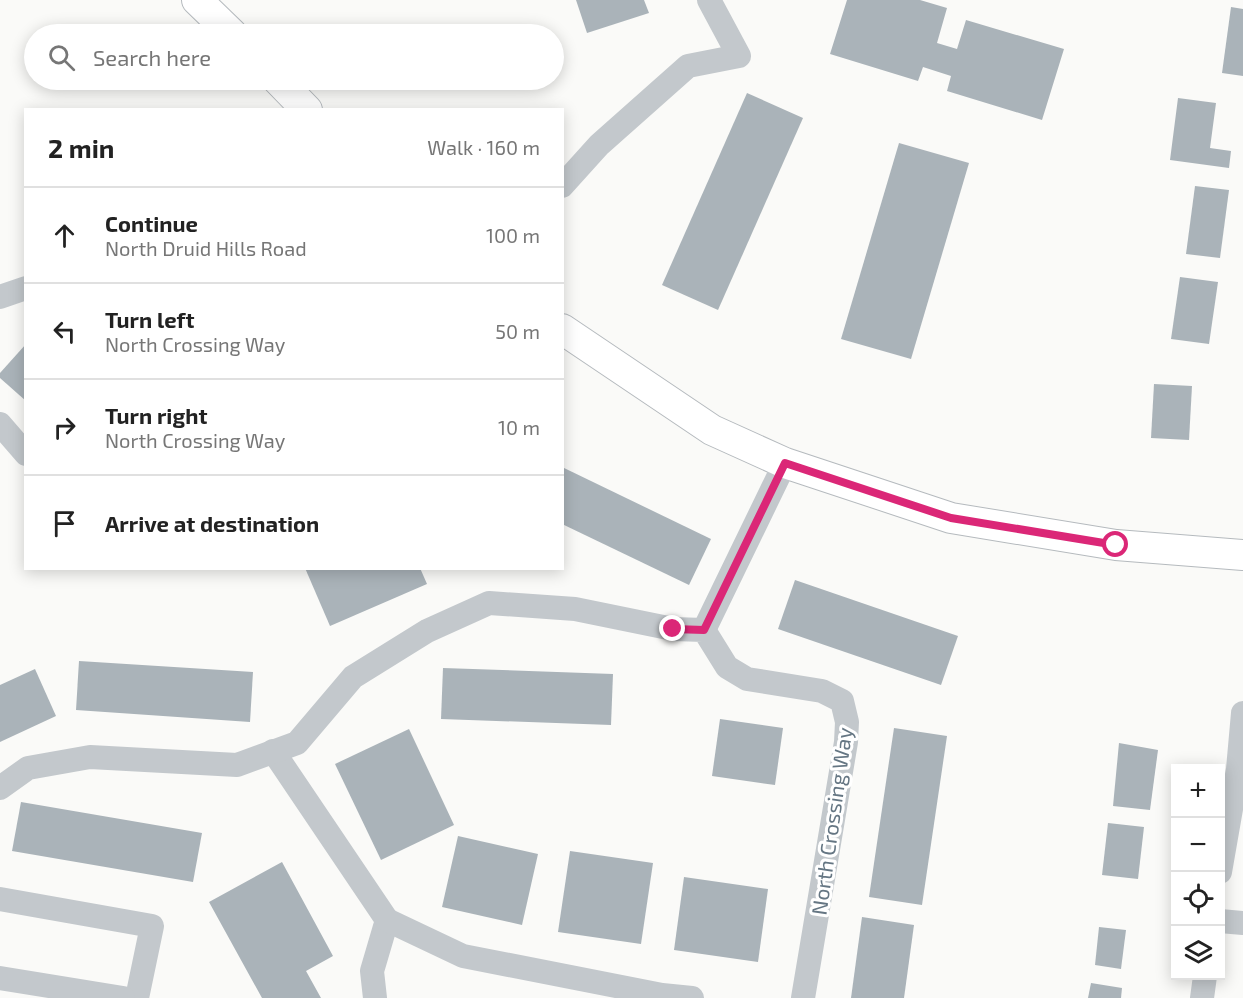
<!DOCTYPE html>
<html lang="en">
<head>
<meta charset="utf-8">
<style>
	body { margin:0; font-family:"Exo 2",sans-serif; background:#f6f6f6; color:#222 }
	.controls { position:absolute; right:18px; bottom:18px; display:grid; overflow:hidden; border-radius:0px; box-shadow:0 3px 15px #0003 }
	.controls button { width:54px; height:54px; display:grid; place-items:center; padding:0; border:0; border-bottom:2px solid #e0e0e0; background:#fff; color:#222; font:30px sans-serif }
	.stop { position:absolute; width:18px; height:18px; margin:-14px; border:4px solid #db2777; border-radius:50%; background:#fff }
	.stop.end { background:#db2777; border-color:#fff; box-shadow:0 2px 6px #0008 }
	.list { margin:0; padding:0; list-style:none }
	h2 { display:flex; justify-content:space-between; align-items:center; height:78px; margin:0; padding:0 24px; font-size:26px }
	h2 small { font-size:20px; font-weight:400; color:#767676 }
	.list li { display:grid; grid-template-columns:39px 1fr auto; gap:18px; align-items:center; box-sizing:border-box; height:96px; padding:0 24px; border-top:2px solid #e0e0e0 }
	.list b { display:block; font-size:22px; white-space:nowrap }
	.list p { margin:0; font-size:20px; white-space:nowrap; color:#767676 }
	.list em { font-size:20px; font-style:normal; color:#767676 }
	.icon { flex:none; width:33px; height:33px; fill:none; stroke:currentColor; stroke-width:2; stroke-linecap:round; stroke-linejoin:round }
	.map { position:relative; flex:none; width:1243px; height:998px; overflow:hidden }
	.search { position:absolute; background:#fff; box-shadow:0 3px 15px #0003; left:24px; top:24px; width:540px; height:66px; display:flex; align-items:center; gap:15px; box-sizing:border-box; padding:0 21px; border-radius:33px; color:#767676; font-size:22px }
	.panel { position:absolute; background:#fff; box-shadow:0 3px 15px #0003; left:24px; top:108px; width:540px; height:462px; border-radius:0px }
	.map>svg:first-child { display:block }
</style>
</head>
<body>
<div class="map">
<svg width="1243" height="998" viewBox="0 0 1243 998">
	<rect width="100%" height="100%" fill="#fafaf8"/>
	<g fill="#aab3b9">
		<path d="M576,0H644L649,13L587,33Z"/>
		<path d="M847,0H920L947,8L937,43L957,49L966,20L1064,49L1042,120L947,91L951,76L923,67L918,81L830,54Z"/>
		<path d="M1231,7L1243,9V76L1222,73Z"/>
		<path d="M747,93L803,118L718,310L662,285Z"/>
		<path d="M1178,98L1216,103L1210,148L1231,151L1229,168L1170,160Z"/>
		<path d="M899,143L969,163L911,359L841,339Z"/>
		<path d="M1195,186L1229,190L1220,258L1186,254Z"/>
		<path d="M1180,277L1218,282L1209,344L1171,339Z"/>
		<path d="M26,344V401L0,378V373Z"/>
		<path d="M1154,384L1192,386L1189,440L1151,438Z"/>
		<path d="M562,467L711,539L689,585L562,524Z"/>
		<path d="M305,568H420L427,584L330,626Z"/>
		<path d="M795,580L958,636L941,685L778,629Z"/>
		<path d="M79,661L253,672L250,722L76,710Z"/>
		<path d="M443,668L613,674L611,725L441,719Z"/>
		<path d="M35,669L56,716L0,742V685Z"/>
		<path d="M720,719L783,728L775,785L712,776Z"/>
		<path d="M894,728L947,736L922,905L869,897Z"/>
		<path d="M409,729L454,825L381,860L335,764Z"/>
		<path d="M1119,743L1158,750L1150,810L1113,806Z"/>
		<path d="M21,802L202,833L193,882L12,851Z"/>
		<path d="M1108,823L1144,827L1138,879L1102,875Z"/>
		<path d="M458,836L538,854L522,925L442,907Z"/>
		<path d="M570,851L653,863L641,944L558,932Z"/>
		<path d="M282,862L333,956L306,971L321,998H262L209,902Z"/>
		<path d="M684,877L768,889L758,962L674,950Z"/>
		<path d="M862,917L914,925L904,998H851Z"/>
		<path d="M1099,927L1126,930L1121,969L1095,965Z"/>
		<path d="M1091,983L1122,988L1121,998H1088Z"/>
	</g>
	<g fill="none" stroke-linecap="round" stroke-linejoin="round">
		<g stroke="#b5babe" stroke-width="32">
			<g id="major">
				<path d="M197,0L232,34"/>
				<path d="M278,80L307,110"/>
				<path d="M562,329L712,430L785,463L951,518L1116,545L1243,555"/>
			</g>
		</g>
		<g stroke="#c3c8cc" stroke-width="24">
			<path d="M562,186L599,145L688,66L739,56L709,0"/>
			<path d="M0,297L26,288"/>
			<path d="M0,424L26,454"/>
			<path d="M704,630L785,463"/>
			<path d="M273,751L387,920L372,971L375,998"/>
			<path d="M0,788L28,768L90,757L237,765L297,743L353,677L427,631L489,603L575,609L673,629L704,630L727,667L747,679L822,691L842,701L847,722L846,742L803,998"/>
			<path d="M1220,872L1238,769L1243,713"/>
			<path d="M0,899L152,926L137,998"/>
			<path d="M387,920L463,956L662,995L692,998"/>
			<path d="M1220,921L1243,923"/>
			<path d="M0,978L123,998"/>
			<path d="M1202,998L1205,976"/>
		</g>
		<use href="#major" stroke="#fff" stroke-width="30"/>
	</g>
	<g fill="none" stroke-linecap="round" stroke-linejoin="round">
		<path stroke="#db2777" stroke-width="8" d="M673,629L704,630L785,463L951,518L1116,545"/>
	</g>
	<g text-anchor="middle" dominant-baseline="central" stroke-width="6" stroke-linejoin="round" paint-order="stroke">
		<g font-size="21" fill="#657683" stroke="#fff">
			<text transform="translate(831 821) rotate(-82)">North Crossing Way</text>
		</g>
	</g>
</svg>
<div class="controls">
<button>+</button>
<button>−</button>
<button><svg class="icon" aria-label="locate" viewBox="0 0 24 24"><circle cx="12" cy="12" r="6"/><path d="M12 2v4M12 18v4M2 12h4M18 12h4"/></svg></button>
<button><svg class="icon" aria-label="layers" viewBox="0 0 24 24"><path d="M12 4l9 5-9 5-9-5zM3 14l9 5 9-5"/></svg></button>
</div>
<div class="stop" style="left:1116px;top:545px"></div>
<div class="stop end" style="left:673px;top:629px"></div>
<div class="search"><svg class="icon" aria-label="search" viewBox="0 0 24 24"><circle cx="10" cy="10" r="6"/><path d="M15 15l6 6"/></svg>Search here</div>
<section class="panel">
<h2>2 min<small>Walk · 160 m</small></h2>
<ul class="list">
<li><svg class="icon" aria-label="ahead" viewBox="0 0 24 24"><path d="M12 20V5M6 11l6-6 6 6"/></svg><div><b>Continue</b><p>North Druid Hills Road</p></div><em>100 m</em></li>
<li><svg class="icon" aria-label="left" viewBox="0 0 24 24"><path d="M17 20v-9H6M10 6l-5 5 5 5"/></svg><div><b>Turn left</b><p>North Crossing Way</p></div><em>50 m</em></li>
<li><svg class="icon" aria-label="right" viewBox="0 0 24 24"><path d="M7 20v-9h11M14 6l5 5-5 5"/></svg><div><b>Turn right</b><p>North Crossing Way</p></div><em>10 m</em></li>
<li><svg class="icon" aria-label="arrive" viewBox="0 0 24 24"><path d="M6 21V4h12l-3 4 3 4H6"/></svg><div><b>Arrive at destination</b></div></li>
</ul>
</section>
</div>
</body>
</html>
